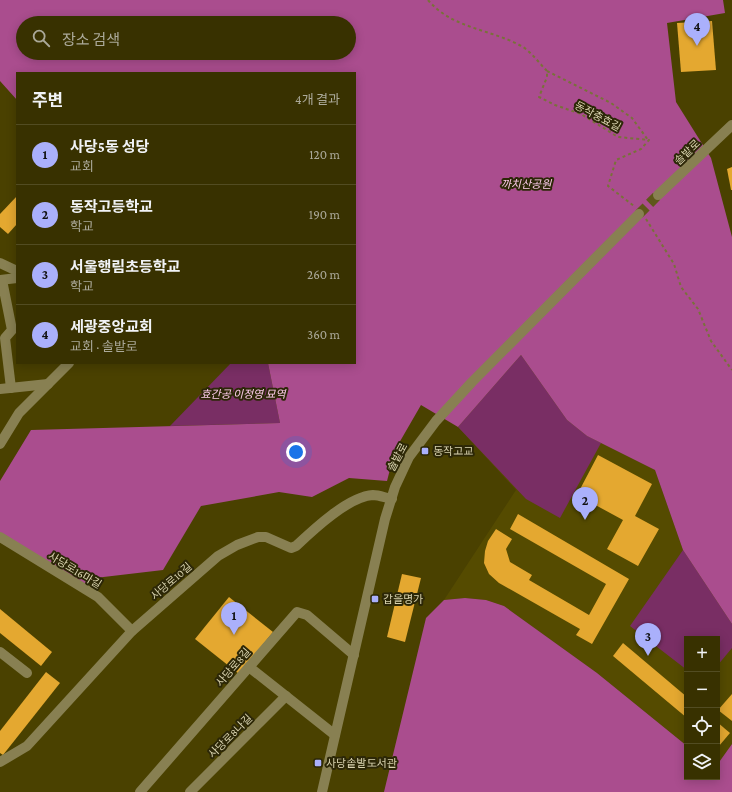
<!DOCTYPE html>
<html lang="ko">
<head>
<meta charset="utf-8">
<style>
	body { margin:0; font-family:"Crimson Pro","Noto Sans KR",serif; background:#3f390a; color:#f1f3f6 }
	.controls { position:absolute; right:12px; bottom:12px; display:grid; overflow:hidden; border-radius:0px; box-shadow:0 2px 10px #0003 }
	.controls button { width:36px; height:36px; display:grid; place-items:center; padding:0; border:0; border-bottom:1px solid #524c22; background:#383100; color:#f1f3f6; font:20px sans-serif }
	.you { position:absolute; left:296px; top:452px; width:14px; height:14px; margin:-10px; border:3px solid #fff; border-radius:50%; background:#1a73e8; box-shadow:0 0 0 6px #1a73e833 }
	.badge { display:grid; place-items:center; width:26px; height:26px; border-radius:50%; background:#aab0fb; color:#111; font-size:13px; font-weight:700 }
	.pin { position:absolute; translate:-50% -33px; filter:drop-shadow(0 1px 2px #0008) }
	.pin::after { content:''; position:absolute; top:21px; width:14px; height:12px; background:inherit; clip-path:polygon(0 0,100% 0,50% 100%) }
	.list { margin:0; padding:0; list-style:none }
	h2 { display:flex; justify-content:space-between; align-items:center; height:52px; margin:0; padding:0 16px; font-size:17px }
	h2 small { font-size:13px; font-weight:400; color:#aba999 }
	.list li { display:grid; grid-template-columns:26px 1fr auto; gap:12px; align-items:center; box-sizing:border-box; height:60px; padding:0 16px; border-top:1px solid #524c22 }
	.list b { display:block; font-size:15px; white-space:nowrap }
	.list p { margin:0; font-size:13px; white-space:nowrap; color:#aba999 }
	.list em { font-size:13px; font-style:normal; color:#aba999 }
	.icon { flex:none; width:22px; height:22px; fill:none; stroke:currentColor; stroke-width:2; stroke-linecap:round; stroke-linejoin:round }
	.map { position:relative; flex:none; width:732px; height:792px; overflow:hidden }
	.search { position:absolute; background:#383100; box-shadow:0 2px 10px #0003; left:16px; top:16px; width:340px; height:44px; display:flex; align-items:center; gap:10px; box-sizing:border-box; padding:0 14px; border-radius:22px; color:#aba999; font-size:15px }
	.panel { position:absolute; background:#383100; box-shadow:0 2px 10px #0003; left:16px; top:72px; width:340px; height:292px; border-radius:0px }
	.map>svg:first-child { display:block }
</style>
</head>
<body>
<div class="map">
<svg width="732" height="792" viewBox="0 0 732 792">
	<rect width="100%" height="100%" fill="#4a4100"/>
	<path fill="#554b00" d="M521,355L567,420L587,436L655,470L683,550L732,624V744L717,765V639H687V746L597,673L504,606L486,600L465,598L444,600L516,490L458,427Z"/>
	<g fill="#792e64">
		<path d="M521,355L567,420L587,436L601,443L560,518L526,499L458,427Z"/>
		<path d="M231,363H268L280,423L170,426Z"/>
		<path d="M683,550L732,624V648L717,666V639H687V670L630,626Z"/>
	</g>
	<g fill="#aa4d8e" fill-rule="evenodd">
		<path d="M0,0H723L725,13L667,23L676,102L711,158L732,237V624L683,550L655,470L587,436L567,420L521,355L458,427L421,405L395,450L387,481L349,478L312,497L279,492L201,506L163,570L95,578L80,588L0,542V481L31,430L280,423L268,363H355V73H17V100L0,81ZM23,23H349V53H23Z"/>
		<path d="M465,598L486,600L504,606L597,673L687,746V777H717V765L732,744V792H384L426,618L444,600Z"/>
	</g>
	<g fill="#e4a830">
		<path d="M712,21L716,70L681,72L677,23Z"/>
		<path d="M732,167V190H731L727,169Z"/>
		<path d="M17,196V224L8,234L0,227V214Z"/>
		<path d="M598,455L652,484L635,516L659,529L638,566L607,549L623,520L577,495Z"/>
		<path d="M518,514L629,579L592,644L576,635L580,629L499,583L489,574L484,563L485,551L488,541L496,529L512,539L506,549L510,562L532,575L529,580L589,615L606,584L510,529Z"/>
		<path d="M402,574L421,578L405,642L387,637Z"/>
		<path d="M229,597L273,632L239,674L195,639Z"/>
		<path d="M0,609L52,652L41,666L0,633Z"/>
		<path d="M623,643L687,697V718L613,656Z"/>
		<path d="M46,672L60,683L3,755L0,753V731Z"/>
		<path d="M732,694V721L718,710Z"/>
		<path d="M717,722L730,733L719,746L717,744Z"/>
	</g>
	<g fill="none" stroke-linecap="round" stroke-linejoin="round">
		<path stroke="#5f571a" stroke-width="10" stroke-dasharray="10 5" stroke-linecap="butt" d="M639,214L658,195"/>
		<g stroke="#797139" stroke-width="2" stroke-dasharray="3 3" stroke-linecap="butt">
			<path d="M428,0C452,29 492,29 523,47C532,53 540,64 547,71V77L539,97L555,105L581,114L618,137L649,140L641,149L616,160L608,186L634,206"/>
			<path d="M547,71L611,103L632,118L648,140"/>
			<path d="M646,219L674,264L681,287L698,309L711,341L732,370"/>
		</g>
		<g stroke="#888052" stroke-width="10">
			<path d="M658,195L732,125"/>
			<path d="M0,263L17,271"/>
			<path d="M0,280L17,278"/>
			<path d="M2,280L12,330L5,338L11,388"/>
			<path d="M0,389L48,384"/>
			<path d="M0,444L19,413L69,363"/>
			<path d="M0,537L98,597L132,631"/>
			<path d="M0,652L27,673"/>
			<path d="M249,667L335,735"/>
			<path d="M0,762L27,746L132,631L218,556L237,545L258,537H266L291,548L296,546C313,530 349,496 373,495C379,495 386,498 392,499"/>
			<path d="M140,792L297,612L307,615L354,655"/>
			<path d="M190,792L286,696"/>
			<path d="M322,792L385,519L395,487L409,457L436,421L472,382L639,214"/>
		</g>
	</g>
	<g fill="#aab0fb" stroke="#2c2707" stroke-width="1.5">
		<rect x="421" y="447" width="8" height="8" rx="2"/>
		<rect x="371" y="595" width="8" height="8" rx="2"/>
		<rect x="314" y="759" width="8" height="8" rx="2"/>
	</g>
	<g text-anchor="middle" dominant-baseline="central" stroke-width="4" stroke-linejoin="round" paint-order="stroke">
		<g font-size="11" fill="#d8d2ae" stroke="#2c2707">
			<text transform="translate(598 116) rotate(28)">동작충효길</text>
			<text transform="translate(687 152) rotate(-44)">솔밭로</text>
			<text transform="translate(397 457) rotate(-62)">솔밭로</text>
			<text transform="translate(75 570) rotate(31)">사당로16마길</text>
			<text transform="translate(171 581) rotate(-41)">사당로10길</text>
			<text transform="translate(233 667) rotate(-49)">사당로8길</text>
			<text transform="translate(230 736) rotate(-45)">사당로8나길</text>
		</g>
		<g font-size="11" font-style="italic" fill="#fdcbeb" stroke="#2c2707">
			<text x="526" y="184">까치산공원</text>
			<text x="243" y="394">효간공 이정영 묘역</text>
		</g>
		<g font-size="11" fill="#d8d2ae" stroke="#2c2707" text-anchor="start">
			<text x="433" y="451">동작고교</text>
			<text x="383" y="599">갑을명가</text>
			<text x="326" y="763">사당솥발도서관</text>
		</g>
	</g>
</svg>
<div class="controls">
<button>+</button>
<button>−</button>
<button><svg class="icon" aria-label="locate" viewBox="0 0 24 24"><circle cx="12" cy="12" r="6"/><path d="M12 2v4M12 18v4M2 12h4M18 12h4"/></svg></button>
<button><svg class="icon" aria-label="layers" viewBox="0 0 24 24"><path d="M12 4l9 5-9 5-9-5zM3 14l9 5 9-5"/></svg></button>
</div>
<div class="you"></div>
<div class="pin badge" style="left:234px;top:635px">1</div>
<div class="pin badge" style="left:585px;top:520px">2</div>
<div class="pin badge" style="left:648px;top:656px">3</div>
<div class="pin badge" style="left:697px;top:46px">4</div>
<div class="search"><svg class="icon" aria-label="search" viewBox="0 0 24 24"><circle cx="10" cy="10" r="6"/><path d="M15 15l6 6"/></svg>장소 검색</div>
<section class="panel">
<h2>주변<small>4개 결과</small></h2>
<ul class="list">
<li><span class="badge">1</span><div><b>사당5동 성당</b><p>교회</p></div><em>120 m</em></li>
<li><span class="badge">2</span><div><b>동작고등학교</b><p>학교</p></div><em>190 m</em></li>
<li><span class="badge">3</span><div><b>서울행림초등학교</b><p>학교</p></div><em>260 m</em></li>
<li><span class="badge">4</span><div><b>세광중앙교회</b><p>교회 · 솔밭로</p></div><em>360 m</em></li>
</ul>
</section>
</div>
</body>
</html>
